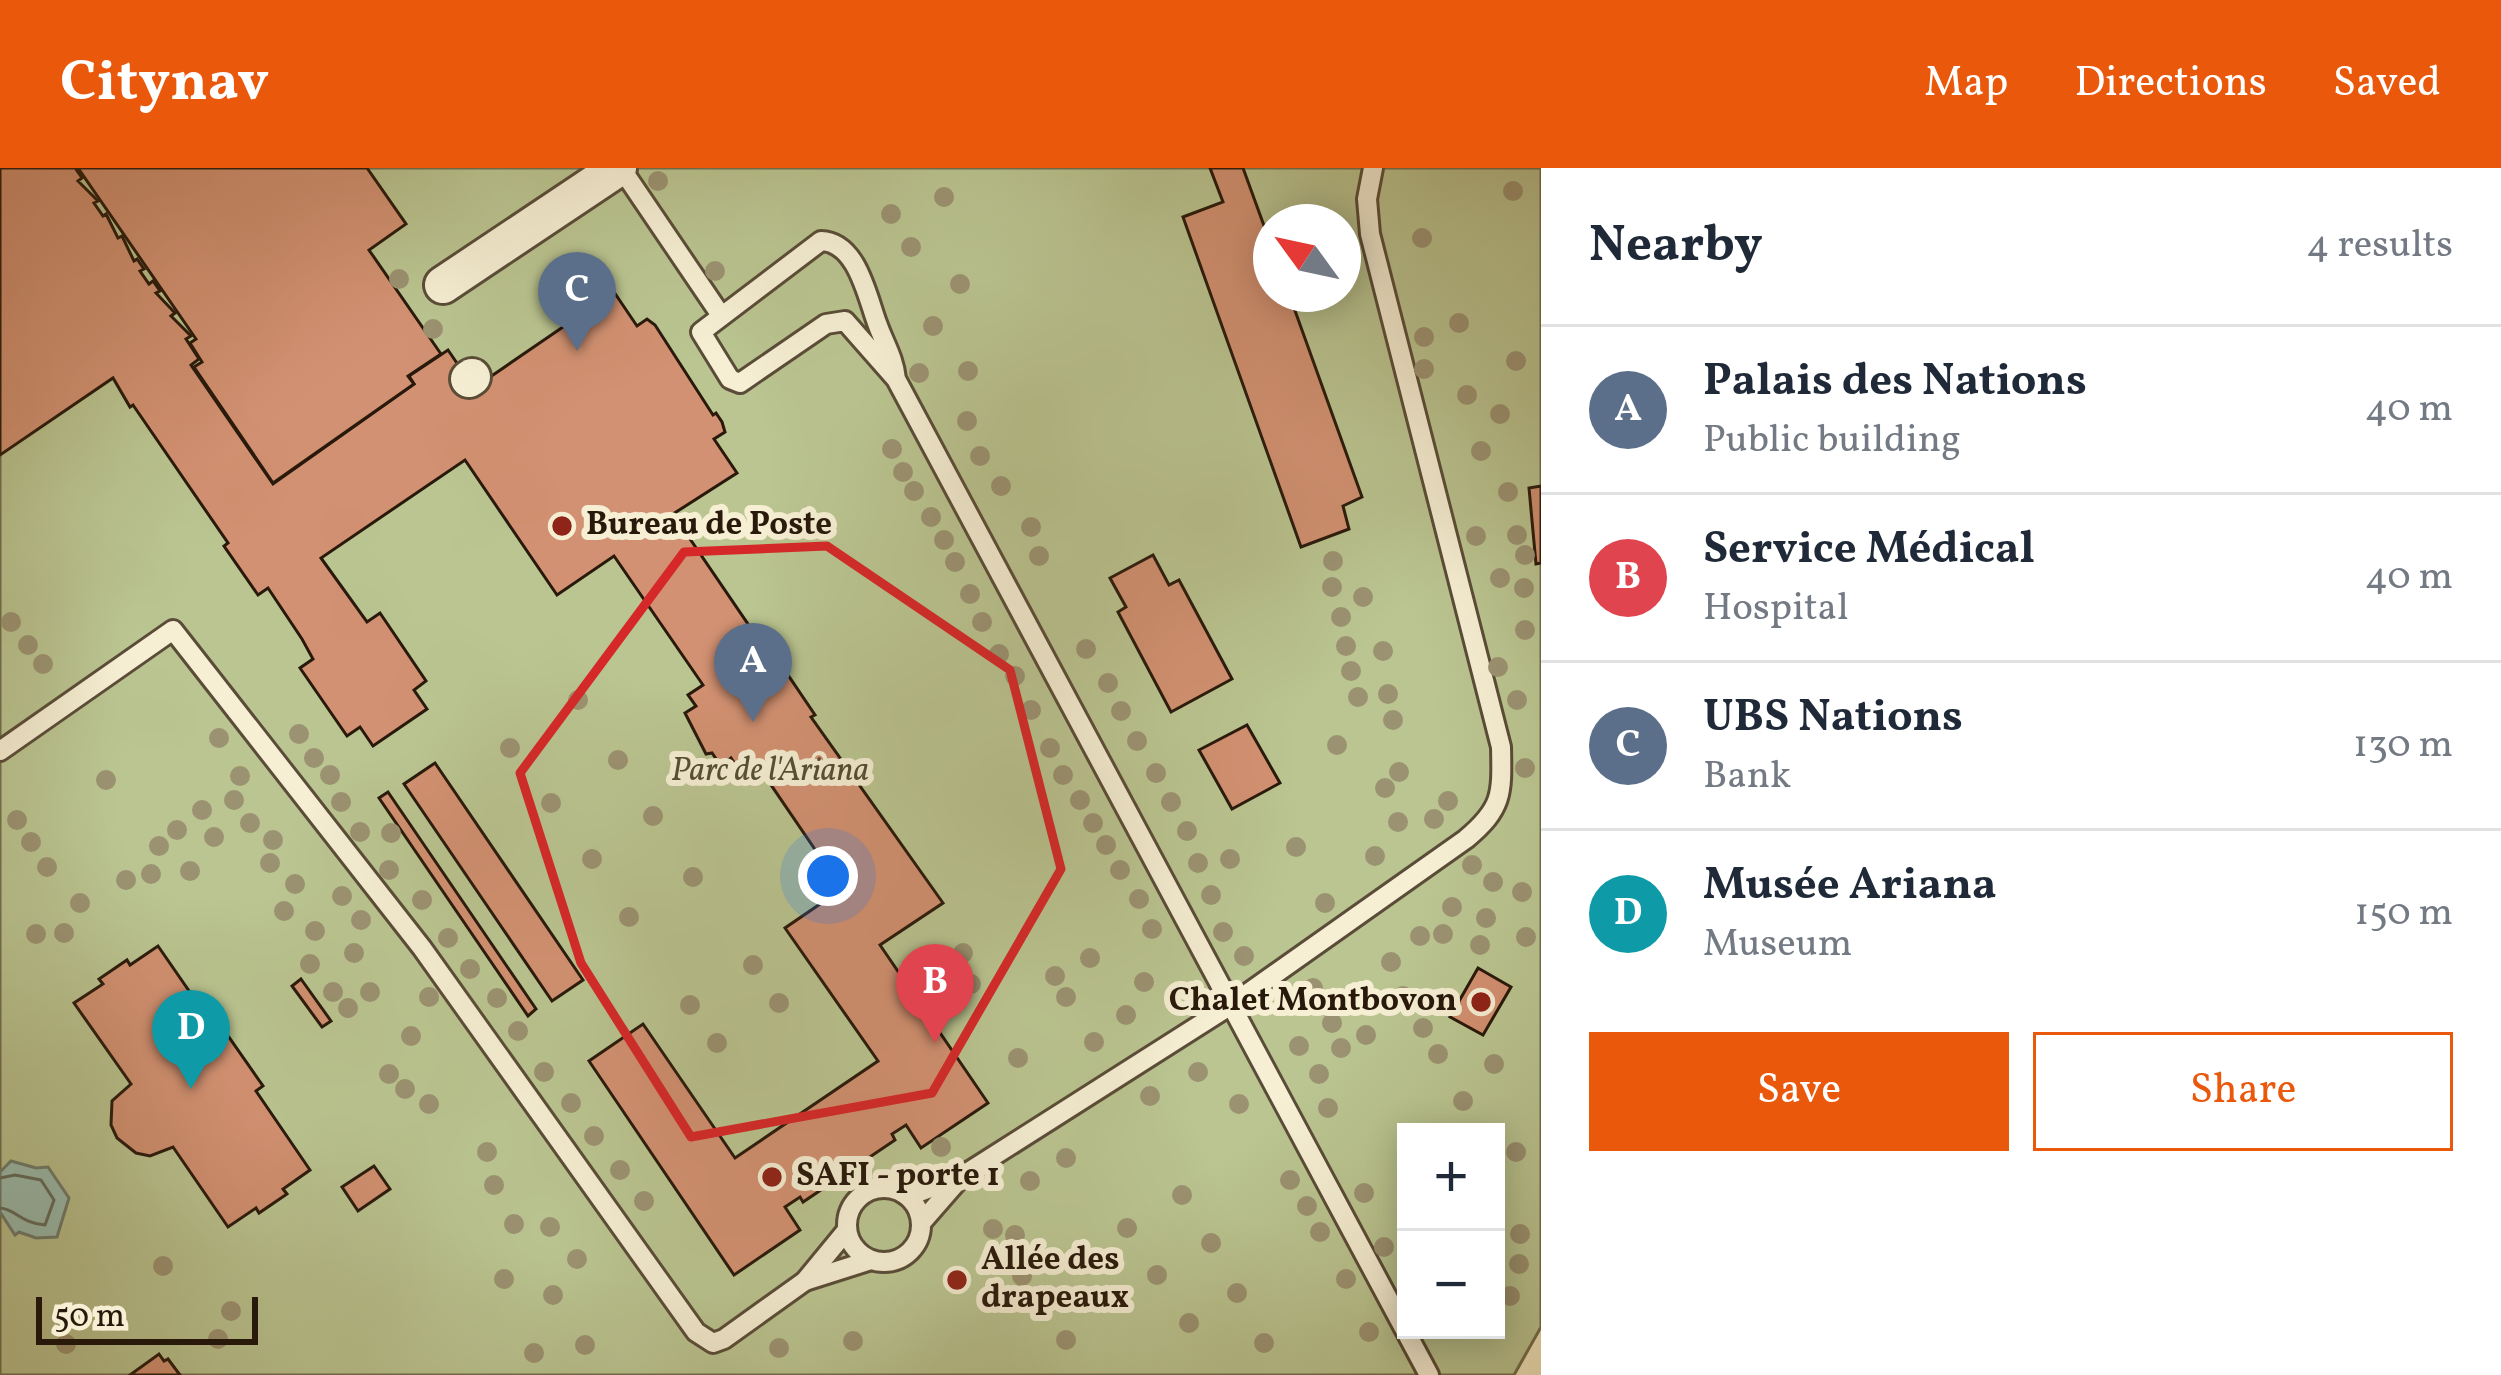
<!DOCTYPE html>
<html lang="en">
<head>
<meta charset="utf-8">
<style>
	body { margin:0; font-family:Vollkorn,serif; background:#f6f6f7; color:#1f2937 }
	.controls { position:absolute; right:36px; bottom:36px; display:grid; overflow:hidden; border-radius:0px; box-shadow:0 6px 30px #0003 }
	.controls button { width:108px; height:108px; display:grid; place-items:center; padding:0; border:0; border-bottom:3px solid #e0e1e3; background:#fff; color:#1f2937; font:60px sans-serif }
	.compass { position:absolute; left:1253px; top:36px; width:108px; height:108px; border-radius:50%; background:#fff; box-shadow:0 6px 30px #0003; rotate:303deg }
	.scale { position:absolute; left:36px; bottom:30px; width:222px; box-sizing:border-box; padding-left:12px; border:6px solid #28190b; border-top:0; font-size:33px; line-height:42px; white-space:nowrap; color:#28190b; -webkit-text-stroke:9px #f6efd4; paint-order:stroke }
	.you { position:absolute; left:828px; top:708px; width:42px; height:42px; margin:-30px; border:9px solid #fff; border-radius:50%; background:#1a73e8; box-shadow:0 0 0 18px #1a73e833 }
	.badge { display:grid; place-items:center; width:78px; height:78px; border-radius:50%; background:#ea580c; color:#fff; font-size:39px; font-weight:700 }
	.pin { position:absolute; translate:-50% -99px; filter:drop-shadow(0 3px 6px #0008) }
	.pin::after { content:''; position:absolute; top:63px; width:42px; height:36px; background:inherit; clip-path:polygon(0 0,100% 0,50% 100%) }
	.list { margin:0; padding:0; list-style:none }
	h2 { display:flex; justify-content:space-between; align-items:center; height:156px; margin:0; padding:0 48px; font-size:51px }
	h2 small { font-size:39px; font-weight:400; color:#747a83 }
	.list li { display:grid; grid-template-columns:78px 1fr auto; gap:36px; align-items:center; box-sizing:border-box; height:168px; padding:0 48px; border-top:3px solid #e0e1e3 }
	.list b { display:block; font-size:45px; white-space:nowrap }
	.list p { margin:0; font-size:39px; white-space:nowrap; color:#747a83 }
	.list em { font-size:39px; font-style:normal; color:#747a83 }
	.actions { display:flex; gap:24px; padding:36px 48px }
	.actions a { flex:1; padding:27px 0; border:3px solid #ea580c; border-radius:0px; text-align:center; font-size:42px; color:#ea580c }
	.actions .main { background:#ea580c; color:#fff }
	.map { position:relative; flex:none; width:1541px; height:1207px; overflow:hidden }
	header { display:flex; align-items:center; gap:72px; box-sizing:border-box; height:168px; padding:0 60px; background:#ea580c; color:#fff }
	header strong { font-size:57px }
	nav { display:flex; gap:66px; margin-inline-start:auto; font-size:42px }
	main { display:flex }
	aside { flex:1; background:#fff }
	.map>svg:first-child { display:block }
</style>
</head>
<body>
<header>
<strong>Citynav</strong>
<nav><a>Map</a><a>Directions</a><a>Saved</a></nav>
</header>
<main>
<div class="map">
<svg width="1541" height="1207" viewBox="0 0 1541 1207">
	<rect width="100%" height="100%" fill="#f1e6bd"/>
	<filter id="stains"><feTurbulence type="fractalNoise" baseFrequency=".00167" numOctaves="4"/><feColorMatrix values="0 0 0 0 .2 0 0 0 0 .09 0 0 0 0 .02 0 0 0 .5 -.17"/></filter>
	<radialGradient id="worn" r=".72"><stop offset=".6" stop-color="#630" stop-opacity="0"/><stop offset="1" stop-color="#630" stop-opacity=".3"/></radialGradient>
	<path fill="#bac591" stroke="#716f4e" stroke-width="3" fill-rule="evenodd" d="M0,0H1541V1159L1514,1207H0ZM1271,54H1343V126H1271ZM1406,964H1496V1162H1406Z"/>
	<path fill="#9bc0b2" stroke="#6d7d6f" stroke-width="3" d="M11,993L36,1000L48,999L69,1030L57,1069L36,1070L19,1064L15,1067L0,1044V1004Z"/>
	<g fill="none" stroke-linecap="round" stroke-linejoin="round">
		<path stroke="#626c5e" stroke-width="3" d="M0,1010L15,1007L41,1012L54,1032L45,1057C20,1055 16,1041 0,1040"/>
	</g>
	<g fill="#d29172" stroke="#28190b" stroke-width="3">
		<path d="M0,0H75L82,10L78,13L98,33L94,35L103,48L106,46L118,70L122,68L134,93L137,91L144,101L140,103L149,116L153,113L160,123L156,125L175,145L171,148L191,168L186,171L199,191L191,197L273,316L414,216L409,208L448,182L474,220L614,124L637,158L647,151L655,157L713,247L716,245L722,254L725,264L714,271L737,305L673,346L763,478L767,476L815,547L811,549L943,735L880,777L988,935L921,980L906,957L892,966L895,972L803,1034L800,1029L785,1039L800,1062L734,1107L589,893L643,856L735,990L878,893L785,760L842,721L754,592L739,602L731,590L721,598L712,585L706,586L685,545L696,538L688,527L703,517L614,388L557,427L465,292L321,390L367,454L380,445L426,513L414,522L427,541L373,578L360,559L347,568L300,500L313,491L302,471L268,420L258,427L224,378L228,375L133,237L130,239L113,210L0,287Z"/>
		<path d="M78,0H367L406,56L369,82L441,186L408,208L414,216L273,315L194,199L202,194L190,175L196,171Z"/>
		<path d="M1210,0H1243L1271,77V126H1289L1362,329L1343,338L1349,361L1301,379L1183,49L1223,34Z"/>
		<path d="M1541,318V395L1536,396L1529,320Z"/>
		<path d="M1153,387L1169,417L1179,412L1232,511L1171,544L1118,444L1126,439L1110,410Z"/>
		<path d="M1247,557L1280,615L1232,641L1199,582Z"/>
		<path d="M435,595L583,812L552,833L404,616Z"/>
		<path d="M388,624L536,841L528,848L379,630Z"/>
		<path d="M158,778L214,859L219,855L263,918L256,923L310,1002L283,1021L287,1026L259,1045L256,1040L228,1059L173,979L150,988L136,985L117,970L111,957L112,933L131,916L74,835L103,816L99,811L127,792L130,797Z"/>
		<path d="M1478,800L1511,819L1483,867L1450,849Z"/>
		<path d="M301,811L331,853L322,859L292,818Z"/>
		<path d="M374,998L390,1021L358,1043L342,1019Z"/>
		<path d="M159,1186L164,1193L168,1191L180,1207H130Z"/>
	</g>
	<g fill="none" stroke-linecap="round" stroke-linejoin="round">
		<g stroke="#5a4c38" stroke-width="24">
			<g id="lane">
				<path d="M621,0L720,146"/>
				<path d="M896,211C894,190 884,175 877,155C867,128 857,74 821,73L701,164L730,211L740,215L826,156L845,153L896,211L1429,1207"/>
				<path d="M0,583L173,462L422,780L696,1164L713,1175L724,1171L805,1113L847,1062"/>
				<circle cx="884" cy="1057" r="37"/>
				<path d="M904,1026H914L962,1008L1231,837L1466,671C1503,640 1502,626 1501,579L1370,66L1367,31L1373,0"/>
				<path d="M921,1055L962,1008"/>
				<path d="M805,1113L871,1092"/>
			</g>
		</g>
		<g stroke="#5a4c38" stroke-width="42">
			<g id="street">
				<path d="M443,117L618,0"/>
				<path d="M469,211L472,209"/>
			</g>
		</g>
		<use href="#lane" stroke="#f6efd4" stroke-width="18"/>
		<use href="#street" stroke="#f6efd4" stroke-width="36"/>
	</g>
	<g fill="#9b9271">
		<circle cx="658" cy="13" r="10"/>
		<circle cx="1513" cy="23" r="10"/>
		<circle cx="944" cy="29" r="10"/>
		<circle cx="891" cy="46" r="10"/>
		<circle cx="1422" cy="70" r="10"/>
		<circle cx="911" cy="79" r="10"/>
		<circle cx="715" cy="103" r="10"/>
		<circle cx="399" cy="111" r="10"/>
		<circle cx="960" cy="116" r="10"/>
		<circle cx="1459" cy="155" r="10"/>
		<circle cx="933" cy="158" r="10"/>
		<circle cx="433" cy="161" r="10"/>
		<circle cx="1424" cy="169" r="10"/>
		<circle cx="1516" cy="193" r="10"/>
		<circle cx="1424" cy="201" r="10"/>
		<circle cx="968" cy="203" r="10"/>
		<circle cx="919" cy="205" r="10"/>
		<circle cx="1467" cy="227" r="10"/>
		<circle cx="1500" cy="246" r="10"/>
		<circle cx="967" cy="253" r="10"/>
		<circle cx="892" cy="281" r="10"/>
		<circle cx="1481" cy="283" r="10"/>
		<circle cx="980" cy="288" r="10"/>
		<circle cx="903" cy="304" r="10"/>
		<circle cx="1001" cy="318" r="10"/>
		<circle cx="914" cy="323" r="10"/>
		<circle cx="1508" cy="324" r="10"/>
		<circle cx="931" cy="349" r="10"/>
		<circle cx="736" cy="357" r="10"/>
		<circle cx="1031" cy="359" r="10"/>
		<circle cx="1517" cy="367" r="10"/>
		<circle cx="1476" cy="368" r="10"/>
		<circle cx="944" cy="372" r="10"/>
		<circle cx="1525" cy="387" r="10"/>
		<circle cx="1039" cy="388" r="10"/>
		<circle cx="1333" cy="393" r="10"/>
		<circle cx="955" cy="394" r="10"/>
		<circle cx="1500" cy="410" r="10"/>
		<circle cx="1332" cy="419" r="10"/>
		<circle cx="1524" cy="420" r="10"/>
		<circle cx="970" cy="426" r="10"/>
		<circle cx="1363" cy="429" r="10"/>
		<circle cx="1341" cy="449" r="10"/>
		<circle cx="11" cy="454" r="10"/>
		<circle cx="982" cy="454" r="10"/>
		<circle cx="1525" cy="462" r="10"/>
		<circle cx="28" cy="477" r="10"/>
		<circle cx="1346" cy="478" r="10"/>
		<circle cx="1086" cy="481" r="10"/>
		<circle cx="1383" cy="483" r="10"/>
		<circle cx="999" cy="486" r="10"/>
		<circle cx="43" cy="496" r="10"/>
		<circle cx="1498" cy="499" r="10"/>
		<circle cx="1351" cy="503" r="10"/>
		<circle cx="1015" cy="508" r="10"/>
		<circle cx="1108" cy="515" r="10"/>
		<circle cx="1388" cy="526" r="10"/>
		<circle cx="1358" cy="529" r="10"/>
		<circle cx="578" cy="532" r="10"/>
		<circle cx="1517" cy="532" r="10"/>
		<circle cx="1031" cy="542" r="10"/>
		<circle cx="1121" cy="543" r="10"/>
		<circle cx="1393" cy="552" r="10"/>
		<circle cx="299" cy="566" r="10"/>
		<circle cx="219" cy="570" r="10"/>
		<circle cx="1137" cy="573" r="10"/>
		<circle cx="1337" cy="577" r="10"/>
		<circle cx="510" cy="580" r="10"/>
		<circle cx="1050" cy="580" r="10"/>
		<circle cx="314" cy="590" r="10"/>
		<circle cx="618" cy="592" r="10"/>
		<circle cx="1525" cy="600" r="10"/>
		<circle cx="1399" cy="604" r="10"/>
		<circle cx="1156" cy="605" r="10"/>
		<circle cx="330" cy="607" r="10"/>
		<circle cx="1063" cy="607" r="10"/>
		<circle cx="240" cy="608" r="10"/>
		<circle cx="106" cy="612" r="10"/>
		<circle cx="1385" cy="620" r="10"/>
		<circle cx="234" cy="632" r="10"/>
		<circle cx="1080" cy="632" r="10"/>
		<circle cx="1448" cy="633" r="10"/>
		<circle cx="341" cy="634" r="10"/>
		<circle cx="1171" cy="634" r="10"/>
		<circle cx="551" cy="635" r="10"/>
		<circle cx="202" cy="642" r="10"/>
		<circle cx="653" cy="648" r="10"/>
		<circle cx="1434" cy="651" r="10"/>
		<circle cx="17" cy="652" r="10"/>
		<circle cx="1398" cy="654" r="10"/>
		<circle cx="250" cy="655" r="10"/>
		<circle cx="1093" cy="655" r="10"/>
		<circle cx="177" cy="662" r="10"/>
		<circle cx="1187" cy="663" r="10"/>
		<circle cx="360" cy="664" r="10"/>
		<circle cx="391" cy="665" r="10"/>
		<circle cx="214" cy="669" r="10"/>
		<circle cx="273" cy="672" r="10"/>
		<circle cx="31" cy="674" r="10"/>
		<circle cx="1106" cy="677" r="10"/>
		<circle cx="159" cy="678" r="10"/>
		<circle cx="1296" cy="679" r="10"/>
		<circle cx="1375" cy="688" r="10"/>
		<circle cx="592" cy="691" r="10"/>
		<circle cx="1230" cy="691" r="10"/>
		<circle cx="270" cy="695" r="10"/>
		<circle cx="1198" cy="695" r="10"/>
		<circle cx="1472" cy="697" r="10"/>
		<circle cx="47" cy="699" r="10"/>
		<circle cx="389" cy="702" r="10"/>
		<circle cx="1120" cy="702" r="10"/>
		<circle cx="190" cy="703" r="10"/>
		<circle cx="151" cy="706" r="10"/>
		<circle cx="693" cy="709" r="10"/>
		<circle cx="126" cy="712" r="10"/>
		<circle cx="1493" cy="714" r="10"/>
		<circle cx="295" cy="716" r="10"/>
		<circle cx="1522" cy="724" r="10"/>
		<circle cx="1211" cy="727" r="10"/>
		<circle cx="342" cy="728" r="10"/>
		<circle cx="1139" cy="731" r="10"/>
		<circle cx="422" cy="732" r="10"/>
		<circle cx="80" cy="735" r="10"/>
		<circle cx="1325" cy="735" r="10"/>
		<circle cx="1452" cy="739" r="10"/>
		<circle cx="284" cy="743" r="10"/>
		<circle cx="629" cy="749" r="10"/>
		<circle cx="1486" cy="750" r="10"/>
		<circle cx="361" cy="752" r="10"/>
		<circle cx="1152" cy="761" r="10"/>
		<circle cx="315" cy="763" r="10"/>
		<circle cx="1223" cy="764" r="10"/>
		<circle cx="64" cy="765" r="10"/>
		<circle cx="36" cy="766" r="10"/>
		<circle cx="1443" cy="766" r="10"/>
		<circle cx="1420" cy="768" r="10"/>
		<circle cx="1526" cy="769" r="10"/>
		<circle cx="448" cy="770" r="10"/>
		<circle cx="1480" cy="777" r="10"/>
		<circle cx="354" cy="785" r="10"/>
		<circle cx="963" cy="785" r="10"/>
		<circle cx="1244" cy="788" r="10"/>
		<circle cx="1090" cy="790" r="10"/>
		<circle cx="1391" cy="794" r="10"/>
		<circle cx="310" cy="796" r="10"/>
		<circle cx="753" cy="797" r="10"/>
		<circle cx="470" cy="801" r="10"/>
		<circle cx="1055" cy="808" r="10"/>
		<circle cx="1144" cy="814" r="10"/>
		<circle cx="971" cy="816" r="10"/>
		<circle cx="1313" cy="820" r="10"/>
		<circle cx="333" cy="824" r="10"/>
		<circle cx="370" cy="824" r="10"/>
		<circle cx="1403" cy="828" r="10"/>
		<circle cx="429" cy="829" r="10"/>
		<circle cx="1066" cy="829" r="10"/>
		<circle cx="497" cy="830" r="10"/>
		<circle cx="779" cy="835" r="10"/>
		<circle cx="690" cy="837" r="10"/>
		<circle cx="348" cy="840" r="10"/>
		<circle cx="1126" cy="847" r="10"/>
		<circle cx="1332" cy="855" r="10"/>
		<circle cx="1423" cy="860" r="10"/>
		<circle cx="518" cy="863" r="10"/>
		<circle cx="1366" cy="867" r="10"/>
		<circle cx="411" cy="868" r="10"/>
		<circle cx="1094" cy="874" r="10"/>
		<circle cx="717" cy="875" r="10"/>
		<circle cx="1299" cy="878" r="10"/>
		<circle cx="1341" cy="880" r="10"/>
		<circle cx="1438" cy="886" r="10"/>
		<circle cx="1018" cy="890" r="10"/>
		<circle cx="1494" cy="896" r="10"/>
		<circle cx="544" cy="904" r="10"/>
		<circle cx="1198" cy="904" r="10"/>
		<circle cx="389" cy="906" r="10"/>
		<circle cx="1319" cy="906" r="10"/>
		<circle cx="405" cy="921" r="10"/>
		<circle cx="1150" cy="928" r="10"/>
		<circle cx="1463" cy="933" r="10"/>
		<circle cx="571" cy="935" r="10"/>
		<circle cx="429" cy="936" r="10"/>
		<circle cx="1239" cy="936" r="10"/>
		<circle cx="1328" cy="940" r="10"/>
		<circle cx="594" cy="968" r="10"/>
		<circle cx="941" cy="979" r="10"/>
		<circle cx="487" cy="984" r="10"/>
		<circle cx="1516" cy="984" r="10"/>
		<circle cx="1066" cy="990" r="10"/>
		<circle cx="620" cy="1002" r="10"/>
		<circle cx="1290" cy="1012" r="10"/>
		<circle cx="1030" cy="1013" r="10"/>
		<circle cx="494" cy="1017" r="10"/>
		<circle cx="1364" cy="1025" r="10"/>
		<circle cx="1182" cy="1027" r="10"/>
		<circle cx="644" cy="1033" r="10"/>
		<circle cx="1307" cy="1038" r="10"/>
		<circle cx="514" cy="1056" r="10"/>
		<circle cx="550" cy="1059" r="10"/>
		<circle cx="1127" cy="1060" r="10"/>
		<circle cx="993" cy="1061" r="10"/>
		<circle cx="1320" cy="1064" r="10"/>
		<circle cx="1520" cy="1066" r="10"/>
		<circle cx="1015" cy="1067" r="10"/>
		<circle cx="1211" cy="1075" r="10"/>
		<circle cx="1384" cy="1079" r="10"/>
		<circle cx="577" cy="1091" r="10"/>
		<circle cx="1519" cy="1096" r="10"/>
		<circle cx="163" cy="1098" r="10"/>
		<circle cx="1157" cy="1107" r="10"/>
		<circle cx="1022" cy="1108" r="10"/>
		<circle cx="504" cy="1111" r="10"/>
		<circle cx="1346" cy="1111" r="10"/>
		<circle cx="1237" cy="1125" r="10"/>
		<circle cx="553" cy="1127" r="10"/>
		<circle cx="1510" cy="1128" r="10"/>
		<circle cx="1042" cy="1141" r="10"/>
		<circle cx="231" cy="1143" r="10"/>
		<circle cx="1189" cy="1155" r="10"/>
		<circle cx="1369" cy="1164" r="10"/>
		<circle cx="218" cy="1171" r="10"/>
		<circle cx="1066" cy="1172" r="10"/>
		<circle cx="853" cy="1173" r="10"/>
		<circle cx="1264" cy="1175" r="10"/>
		<circle cx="66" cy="1176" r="10"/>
		<circle cx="585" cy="1177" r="10"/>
		<circle cx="779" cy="1180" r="10"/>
		<circle cx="534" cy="1185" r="10"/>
	</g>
	<path fill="none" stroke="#d62828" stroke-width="9" stroke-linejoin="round" d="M827,378L1010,502L1061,701L932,925L691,969L581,795L520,605L684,384Z"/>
	<g fill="#8f2418" stroke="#f6efd4" stroke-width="4.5">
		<circle cx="562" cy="358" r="12"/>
		<circle cx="1481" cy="834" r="12"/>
		<circle cx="772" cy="1009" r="12"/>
		<circle cx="957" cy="1112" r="12"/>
	</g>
	<g text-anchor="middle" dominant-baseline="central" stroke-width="12" stroke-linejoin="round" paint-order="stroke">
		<g font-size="33" font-weight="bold" fill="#28190b" stroke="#f6efd4" text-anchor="start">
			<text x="586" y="358">Bureau de Poste</text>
			<text x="1457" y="834" text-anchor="end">Chalet Montbovon</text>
			<text x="796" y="1009">SAFI - porte 1</text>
			<text x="981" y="1093">Allée des<tspan x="981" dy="38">drapeaux</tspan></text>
		</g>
		<g font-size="33" font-style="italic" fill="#544d33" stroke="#f6efd4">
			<text x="770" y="604">Parc de l'Ariana</text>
		</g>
	</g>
	<rect width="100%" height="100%" filter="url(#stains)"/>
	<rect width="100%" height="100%" fill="url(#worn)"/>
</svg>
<div class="controls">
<button>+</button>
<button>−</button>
</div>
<svg class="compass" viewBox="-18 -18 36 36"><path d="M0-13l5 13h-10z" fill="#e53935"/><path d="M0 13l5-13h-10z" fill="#747a83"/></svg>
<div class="scale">50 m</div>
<div class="you"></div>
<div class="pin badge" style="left:753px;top:554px;background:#5c6f8a">A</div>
<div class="pin badge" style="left:935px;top:875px;background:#e0444e">B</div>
<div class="pin badge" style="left:577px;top:183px;background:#5c6f8a">C</div>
<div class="pin badge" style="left:191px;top:921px;background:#0f9aa8">D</div>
</div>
<aside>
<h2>Nearby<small>4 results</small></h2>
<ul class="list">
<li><span class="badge" style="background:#5c6f8a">A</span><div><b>Palais des Nations</b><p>Public building</p></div><em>40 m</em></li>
<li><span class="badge" style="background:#e0444e">B</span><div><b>Service Médical</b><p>Hospital</p></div><em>40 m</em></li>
<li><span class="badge" style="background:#5c6f8a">C</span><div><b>UBS Nations</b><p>Bank</p></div><em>130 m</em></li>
<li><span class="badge" style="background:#0f9aa8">D</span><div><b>Musée Ariana</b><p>Museum</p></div><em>150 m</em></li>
</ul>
<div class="actions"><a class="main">Save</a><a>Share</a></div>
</aside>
</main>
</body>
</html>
